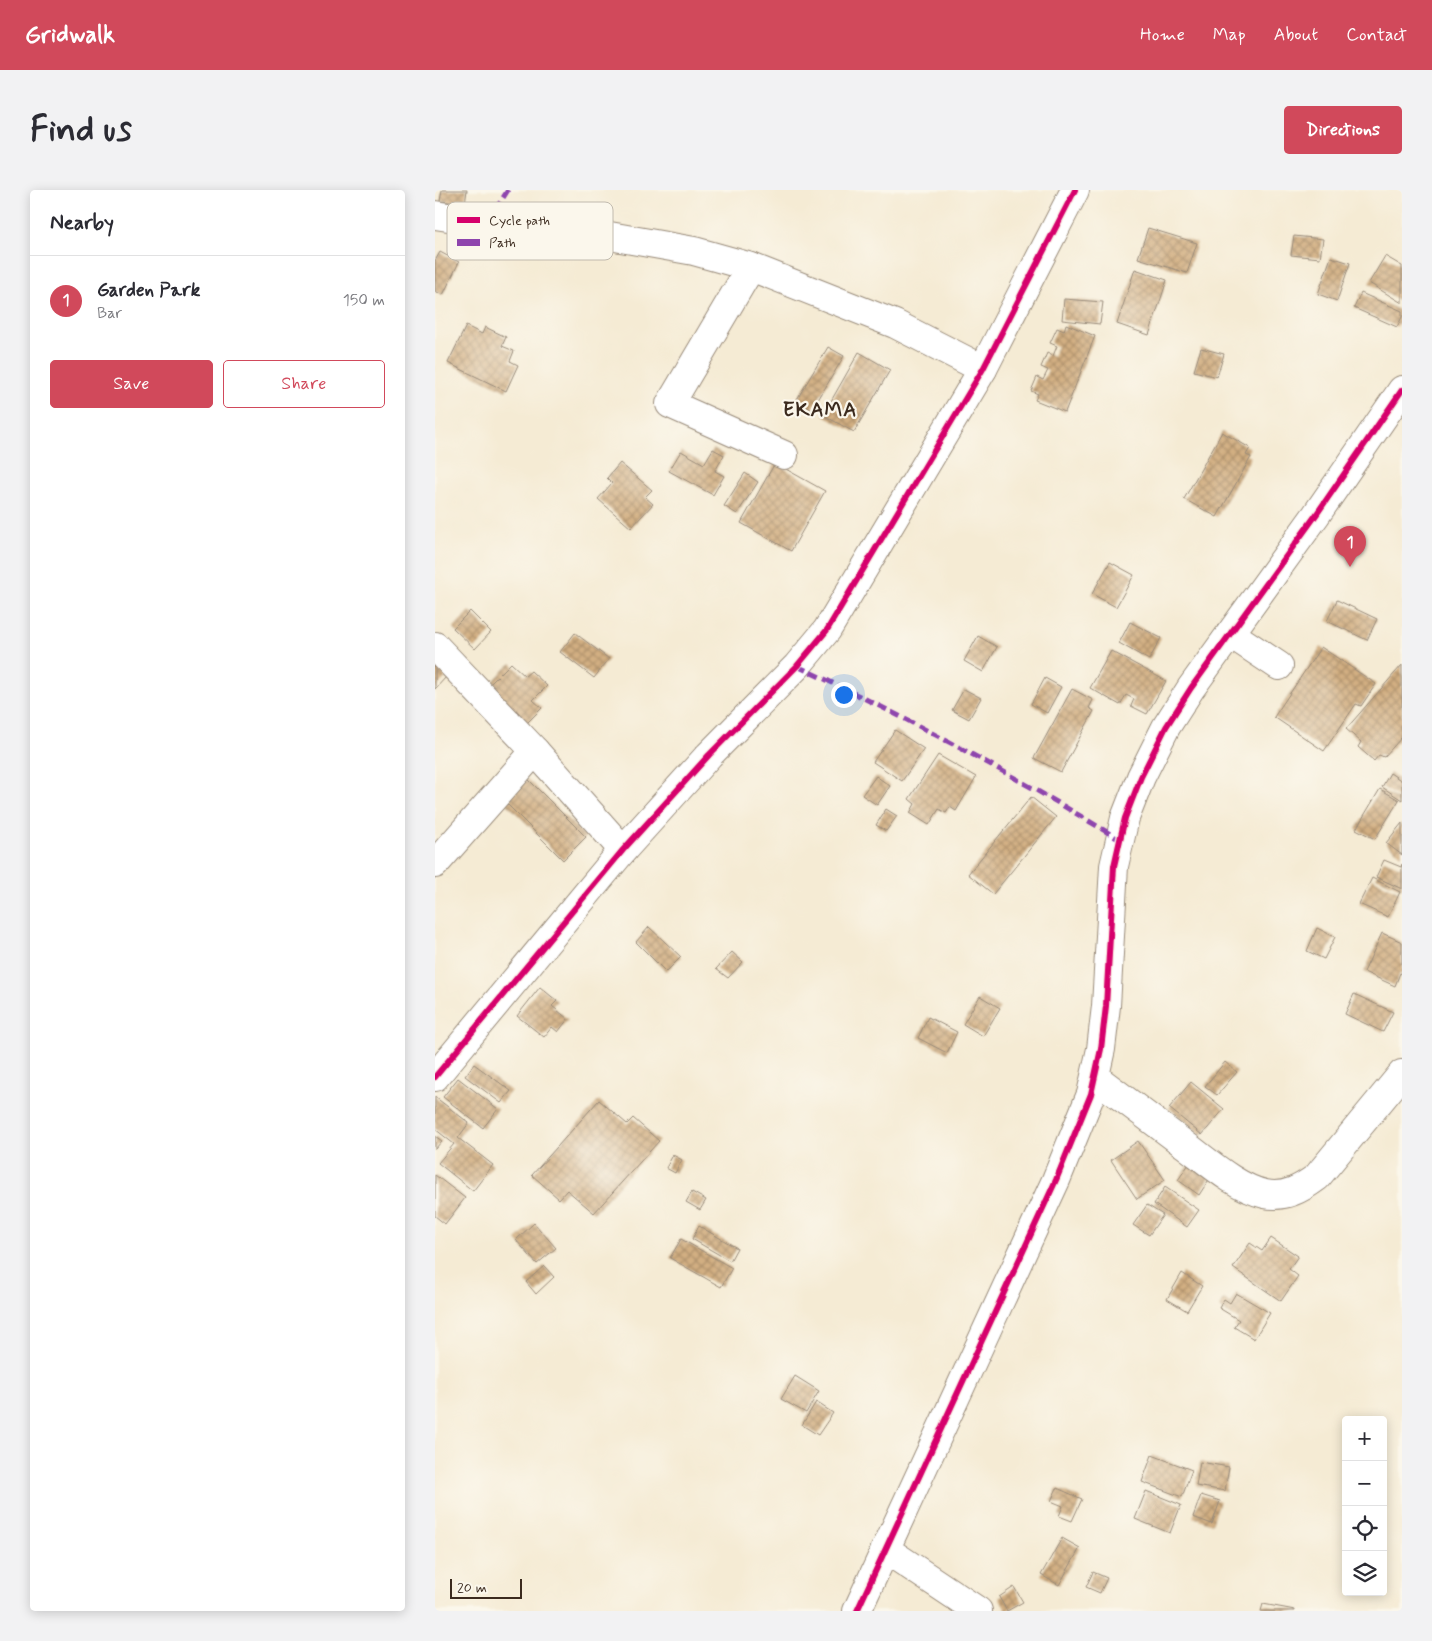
<!DOCTYPE html>
<html lang="en">
<head>
<meta charset="utf-8">
<style>
	body { margin:0; font-family:Mynerve,sans-serif; background:#f2f2f3; color:#2b2b33 }
	.controls { position:absolute; right:15px; bottom:15px; display:grid; overflow:hidden; border-radius:5px; box-shadow:0 2px 12px #0003 }
	.controls button { width:45px; height:45px; display:grid; place-items:center; padding:0; border:0; border-bottom:1px solid #e1e1e2; background:#fff; color:#2b2b33; font:25px sans-serif }
	.scale { position:absolute; left:15px; bottom:12px; width:72px; box-sizing:border-box; padding-left:5px; border:2px solid #3b2a1e; border-top:0; font-size:14px; line-height:18px; white-space:nowrap; color:#3b2a1e; -webkit-text-stroke:4px #fbf7ec; paint-order:stroke }
	.you { position:absolute; left:408px; top:504px; width:18px; height:18px; margin:-12px; border:4px solid #fff; border-radius:50%; background:#1a73e8; box-shadow:0 0 0 8px #1a73e833 }
	.badge { display:grid; place-items:center; width:32px; height:32px; border-radius:50%; background:#d1495b; color:#fff; font-size:16px; font-weight:700 }
	.pin { position:absolute; translate:-50% -41px; filter:drop-shadow(0 1px 2px #0008) }
	.pin::after { content:''; position:absolute; top:26px; width:18px; height:15px; background:inherit; clip-path:polygon(0 0,100% 0,50% 100%) }
	.list { margin:0; padding:0; list-style:none }
	h2 { display:flex; justify-content:space-between; align-items:center; height:65px; margin:0; padding:0 20px; font-size:21px }
	h2 small { font-size:16px; font-weight:400; color:#7c7c81 }
	.list li { display:grid; grid-template-columns:32px 1fr auto; gap:15px; align-items:center; box-sizing:border-box; height:90px; padding:0 20px; border-top:1px solid #e1e1e2 }
	.list b { display:block; font-size:19px; white-space:nowrap }
	.list p { margin:0; font-size:16px; white-space:nowrap; color:#7c7c81 }
	.list em { font-size:16px; font-style:normal; color:#7c7c81 }
	.actions { display:flex; gap:10px; padding:15px 20px }
	.actions a { flex:1; padding:11px 0; border:1px solid #d1495b; border-radius:5px; text-align:center; font-size:18px; color:#d1495b }
	.actions .main { background:#d1495b; color:#fff }
	.icon { flex:none; width:28px; height:28px; fill:none; stroke:currentColor; stroke-width:2; stroke-linecap:round; stroke-linejoin:round }
	.map { position:relative; flex:none; width:967px; height:1421px; overflow:hidden; border-radius:5px }
	header { display:flex; align-items:center; gap:30px; box-sizing:border-box; height:70px; padding:0 25px; background:#d1495b; color:#fff }
	header strong { font-size:24px }
	nav { display:flex; gap:28px; margin-inline-start:auto; font-size:18px }
	.intro { display:flex; align-items:center; justify-content:space-between; box-sizing:border-box; height:120px; padding:0 30px }
	h1 { margin:0; font-size:35px }
	.button { padding:12px 22px; border-radius:5px; background:#d1495b; color:#fff; font-size:18px; font-weight:700 }
	main { display:flex; gap:30px; padding:0 30px }
	aside { flex:1; background:#fff; border-radius:5px; box-shadow:0 2px 12px #0003 }
	.map>svg:first-child { display:block }
</style>
</head>
<body>
<header>
<strong>Gridwalk</strong>
<nav><a>Home</a><a>Map</a><a>About</a><a>Contact</a></nav>
</header>
<div class="intro"><h1>Find us</h1><a class="button">Directions</a></div>
<main>
<aside>
<h2>Nearby<small></small></h2>
<ul class="list">
<li><span class="badge">1</span><div><b>Garden Park</b><p>Bar</p></div><em>150 m</em></li>
</ul>
<div class="actions"><a class="main">Save</a><a>Share</a></div>
</aside>
<div class="map">
<svg width="967" height="1421" viewBox="0 0 967 1421">
	<defs>
		<pattern id="building-cross-hatch" width="8" height="8" patternUnits="userSpaceOnUse" patternTransform="scale(1.25)"><rect width="8" height="8" fill="#d2af82"/><path d="M0 0l8 8M0 8l8-8" fill="none" stroke="#ac8f6a"/></pattern>
	</defs>
	<rect width="100%" height="100%" fill="#fbf7ec"/>
	<filter id="ink" filterUnits="userSpaceOnUse"><feTurbulence type="fractalNoise" baseFrequency=".02" numOctaves="2"/><feDisplacementMap in="SourceGraphic" scale="10" xChannelSelector="R" yChannelSelector="G"/><feConvolveMatrix kernelMatrix="1 2 1 2 8 2 1 2 1" color-interpolation-filters="sRGB"/></filter>
	<filter id="wash" filterUnits="userSpaceOnUse"><feTurbulence type="fractalNoise" baseFrequency=".0096" numOctaves="4" result="noise"/><feDisplacementMap in="SourceGraphic" scale="20" xChannelSelector="R" yChannelSelector="G"/><feGaussianBlur stdDeviation="1.12" result="paint"/><feColorMatrix in="noise" values="0 0 0 0 0 0 0 0 0 0 0 0 0 0 0 0 0 1.4 0 .05"/><feComposite in="paint" operator="in"/></filter>
	<g filter="url(#wash)">
		<rect width="100%" height="100%" fill="#f5ebd4"/>
		<g id="blocks">
			<g fill="url(#building-cross-hatch)">
				<path d="M7,0H32L30,14L5,11Z"/>
				<path d="M713,38L762,53L752,83L703,68Z"/>
				<path d="M859,46L888,49L885,68L856,65Z"/>
				<path d="M5,62L24,72L8,105L0,101V71Z"/>
				<path d="M950,66L967,76V113L934,93Z"/>
				<path d="M896,67L915,73L902,111L883,104Z"/>
				<path d="M700,79L732,90L714,145L682,134Z"/>
				<path d="M926,103L967,121V127L962,137L919,118Z"/>
				<path d="M629,109L668,112L665,134L627,130Z"/>
				<path d="M631,134L660,146L630,222L600,210L603,204L596,201L602,187L608,190L613,180L606,177L612,163L618,166L622,156L615,153L622,138L629,141Z"/>
				<path d="M31,136L47,144L50,137L71,147L67,156L79,161L75,171L83,175L71,201L13,173Z"/>
				<path d="M393,157L409,166L377,220L361,211Z"/>
				<path d="M766,158L789,164L782,187L759,181Z"/>
				<path d="M424,162L455,180L419,242L388,225Z"/>
				<path d="M787,242L815,258L811,265L816,267L782,327L749,309Z"/>
				<path d="M278,259L289,265L280,281L289,286L278,305L234,281L246,261L269,274Z"/>
				<path d="M185,273L217,300L210,307L218,314L196,338L163,309L177,293L172,288Z"/>
				<path d="M340,273L390,301L356,361L306,333Z"/>
				<path d="M310,283L323,292L302,324L289,316Z"/>
				<path d="M675,372L699,385L681,417L657,404Z"/>
				<path d="M902,410L942,429L932,450L892,431Z"/>
				<path d="M35,421L56,442L40,459L18,438Z"/>
				<path d="M695,432L726,448L714,470L684,453Z"/>
				<path d="M140,443L174,469L159,488L125,462Z"/>
				<path d="M543,446L562,457L548,482L529,471Z"/>
				<path d="M886,457L941,494L926,516L921,514L889,561L839,527Z"/>
				<path d="M676,461L731,491L712,524L696,516L699,509L691,505L685,515L655,498Z"/>
				<path d="M76,473L90,486L96,481L112,496L98,510L107,518L92,533L53,496Z"/>
				<path d="M0,475L12,486L0,499Z"/>
				<path d="M967,475V547L949,567L944,565L939,571L923,557L926,552L911,539Z"/>
				<path d="M610,488L626,497L612,523L596,514Z"/>
				<path d="M529,499L546,508L534,529L517,520Z"/>
				<path d="M637,499L658,510L654,518L659,521L626,582L599,568Z"/>
				<path d="M460,540L489,559L467,591L438,572Z"/>
				<path d="M503,565L541,587L521,621L515,617L511,623L504,619L494,635L475,623L480,614L474,609Z"/>
				<path d="M955,583L967,591V610L947,597Z"/>
				<path d="M441,586L455,596L442,615L427,605Z"/>
				<path d="M93,589L151,647L128,670L70,612Z"/>
				<path d="M945,599L964,610L940,649L921,639Z"/>
				<path d="M596,607L621,627L558,704L533,684Z"/>
				<path d="M451,619L462,626L451,641L441,635Z"/>
				<path d="M967,633V665L951,653Z"/>
				<path d="M949,670L966,677L967,674V699L941,687Z"/>
				<path d="M937,688L965,702L953,727L924,714Z"/>
				<path d="M214,737L246,767L231,782L201,752Z"/>
				<path d="M882,738L900,747L889,769L872,761Z"/>
				<path d="M947,743L967,752V784L965,783L960,796L929,782Z"/>
				<path d="M297,762L308,772L293,788L281,779Z"/>
				<path d="M105,797L122,811L117,816L133,829L123,842L117,837L109,847L82,826Z"/>
				<path d="M919,804L958,822L948,842L910,824Z"/>
				<path d="M545,806L565,818L548,846L528,834Z"/>
				<path d="M493,827L522,842L512,863L483,848Z"/>
				<path d="M790,872L802,882L782,905L770,896Z"/>
				<path d="M39,874L76,901L66,913L30,886Z"/>
				<path d="M23,888L63,919L48,938L8,907Z"/>
				<path d="M756,892L789,919L767,945L734,918Z"/>
				<path d="M0,907L34,933L23,948L58,975L38,1001L3,973L19,954L0,939Z"/>
				<path d="M164,910L192,934L198,928L224,951L159,1023L132,1000L124,1009L97,985Z"/>
				<path d="M0,946L7,951L0,959Z"/>
				<path d="M703,951L730,990L702,1009L676,970Z"/>
				<path d="M238,965L247,970L240,983L231,978Z"/>
				<path d="M754,974L775,988L764,1005L743,990Z"/>
				<path d="M0,985L30,1008L10,1034L0,1026Z"/>
				<path d="M730,997L764,1020L752,1037L719,1014Z"/>
				<path d="M257,1002L271,1010L265,1020L251,1012Z"/>
				<path d="M712,1015L728,1025L714,1045L698,1035Z"/>
				<path d="M99,1033L121,1058L102,1074L81,1050Z"/>
				<path d="M264,1036L302,1058L295,1071L257,1049Z"/>
				<path d="M836,1048L863,1066L854,1079L863,1086L846,1111L798,1078L815,1053L827,1061Z"/>
				<path d="M246,1049L297,1078L286,1097L235,1068Z"/>
				<path d="M109,1076L119,1087L101,1104L91,1092Z"/>
				<path d="M747,1083L767,1096L752,1121L732,1109Z"/>
				<path d="M801,1103L835,1123L819,1149L799,1137L804,1130L784,1118L789,1109L795,1113Z"/>
				<path d="M360,1186L384,1201L371,1223L346,1209Z"/>
				<path d="M381,1212L398,1223L383,1245L367,1235Z"/>
				<path d="M717,1265L757,1280L747,1307L707,1292Z"/>
				<path d="M765,1272L794,1277L790,1301L761,1296Z"/>
				<path d="M622,1298L647,1309L637,1331L624,1326L628,1316L616,1311Z"/>
				<path d="M711,1301L746,1315L735,1343L700,1329Z"/>
				<path d="M766,1305L785,1311L777,1334L758,1327Z"/>
				<path d="M627,1348L645,1358L624,1395L606,1385Z"/>
				<path d="M658,1382L672,1388L665,1403L651,1397Z"/>
				<path d="M579,1397L588,1412L572,1421L564,1407Z"/>
				<path d="M828,1414L860,1420V1421H826Z"/>
			</g>
		</g>
	</g>
	<g filter="url(#ink)">
		<use href="#blocks" fill-opacity="0" stroke="#988a79" stroke-width="1"/>
		<g fill="none" stroke-linecap="round" stroke-linejoin="round">
			<g stroke="#988a79" stroke-width="30">
				<g id="minor">
					<path d="M0,25L52,33L169,45L259,61L316,77L460,134L548,179"/>
					<path d="M316,77L235,214L349,265"/>
					<path d="M796,444L844,476"/>
					<path d="M0,456L100,561L188,660"/>
					<path d="M0,674L100,561"/>
					<path d="M0,887L188,660L274,565L362,476L392,440L548,179L640,0"/>
					<path d="M661,888C690,910 720,932 749,954C772,971 802,998 830,1004C850,1008 866,999 882,987L967,884"/>
					<path d="M450,1359L543,1421"/>
					<path d="M422,1421L621,990L656,904L666,859L671,816L679,676L690,628L706,587L731,537L756,498L881,325L967,200"/>
				</g>
			</g>
			<use href="#minor" stroke="#fff" stroke-width="28"/>
			<g stroke="#8e44ad" stroke-width="5" stroke-dasharray="10 5" stroke-linecap="butt">
				<path d="M52,33L73,0"/>
				<path d="M362,476C473,528 581,586 685,650"/>
			</g>
			<g stroke="#fbf7ec" stroke-width="9">
				<g id="cycleway">
					<path d="M0,887L188,660L274,565L362,476L392,440L548,179L640,0"/>
					<path d="M422,1421L621,990L656,904L666,859L671,816L679,676L690,628L706,587L731,537L756,498L881,325L967,200"/>
				</g>
			</g>
			<use href="#cycleway" stroke="#d6006c" stroke-width="6"/>
		</g>
	</g>
	<g text-anchor="middle" dominant-baseline="central" stroke-width="4.5" stroke-linejoin="round" paint-order="stroke">
		<g font-size="20" font-weight="bold" letter-spacing="1" fill="#3b2a1e" stroke="#fbf7ec">
			<text x="385" y="220">EKAMA</text>
		</g>
	</g>
	<rect x="12" y="12" width="166" height="58" rx="8" fill="#fbf7ec" stroke="#c1baae" stroke-width="1"/>
	<rect x="22" y="27" width="23" height="6" fill="#d6006c"/>
	<rect x="22" y="49" width="23" height="7" fill="#8e44ad"/>
	<g font-size="14" fill="#3b2a1e">
		<text x="54" y="35">Cycle path</text>
		<text x="54" y="57">Path</text>
	</g>
</svg>
<div class="controls">
<button>+</button>
<button>−</button>
<button><svg class="icon" aria-label="locate" viewBox="0 0 24 24"><circle cx="12" cy="12" r="6"/><path d="M12 2v4M12 18v4M2 12h4M18 12h4"/></svg></button>
<button><svg class="icon" aria-label="layers" viewBox="0 0 24 24"><path d="M12 4l9 5-9 5-9-5zM3 14l9 5 9-5"/></svg></button>
</div>
<div class="scale">20 m</div>
<div class="you"></div>
<div class="pin badge" style="left:915px;top:377px">1</div>
</div>
</main>
</body>
</html>
